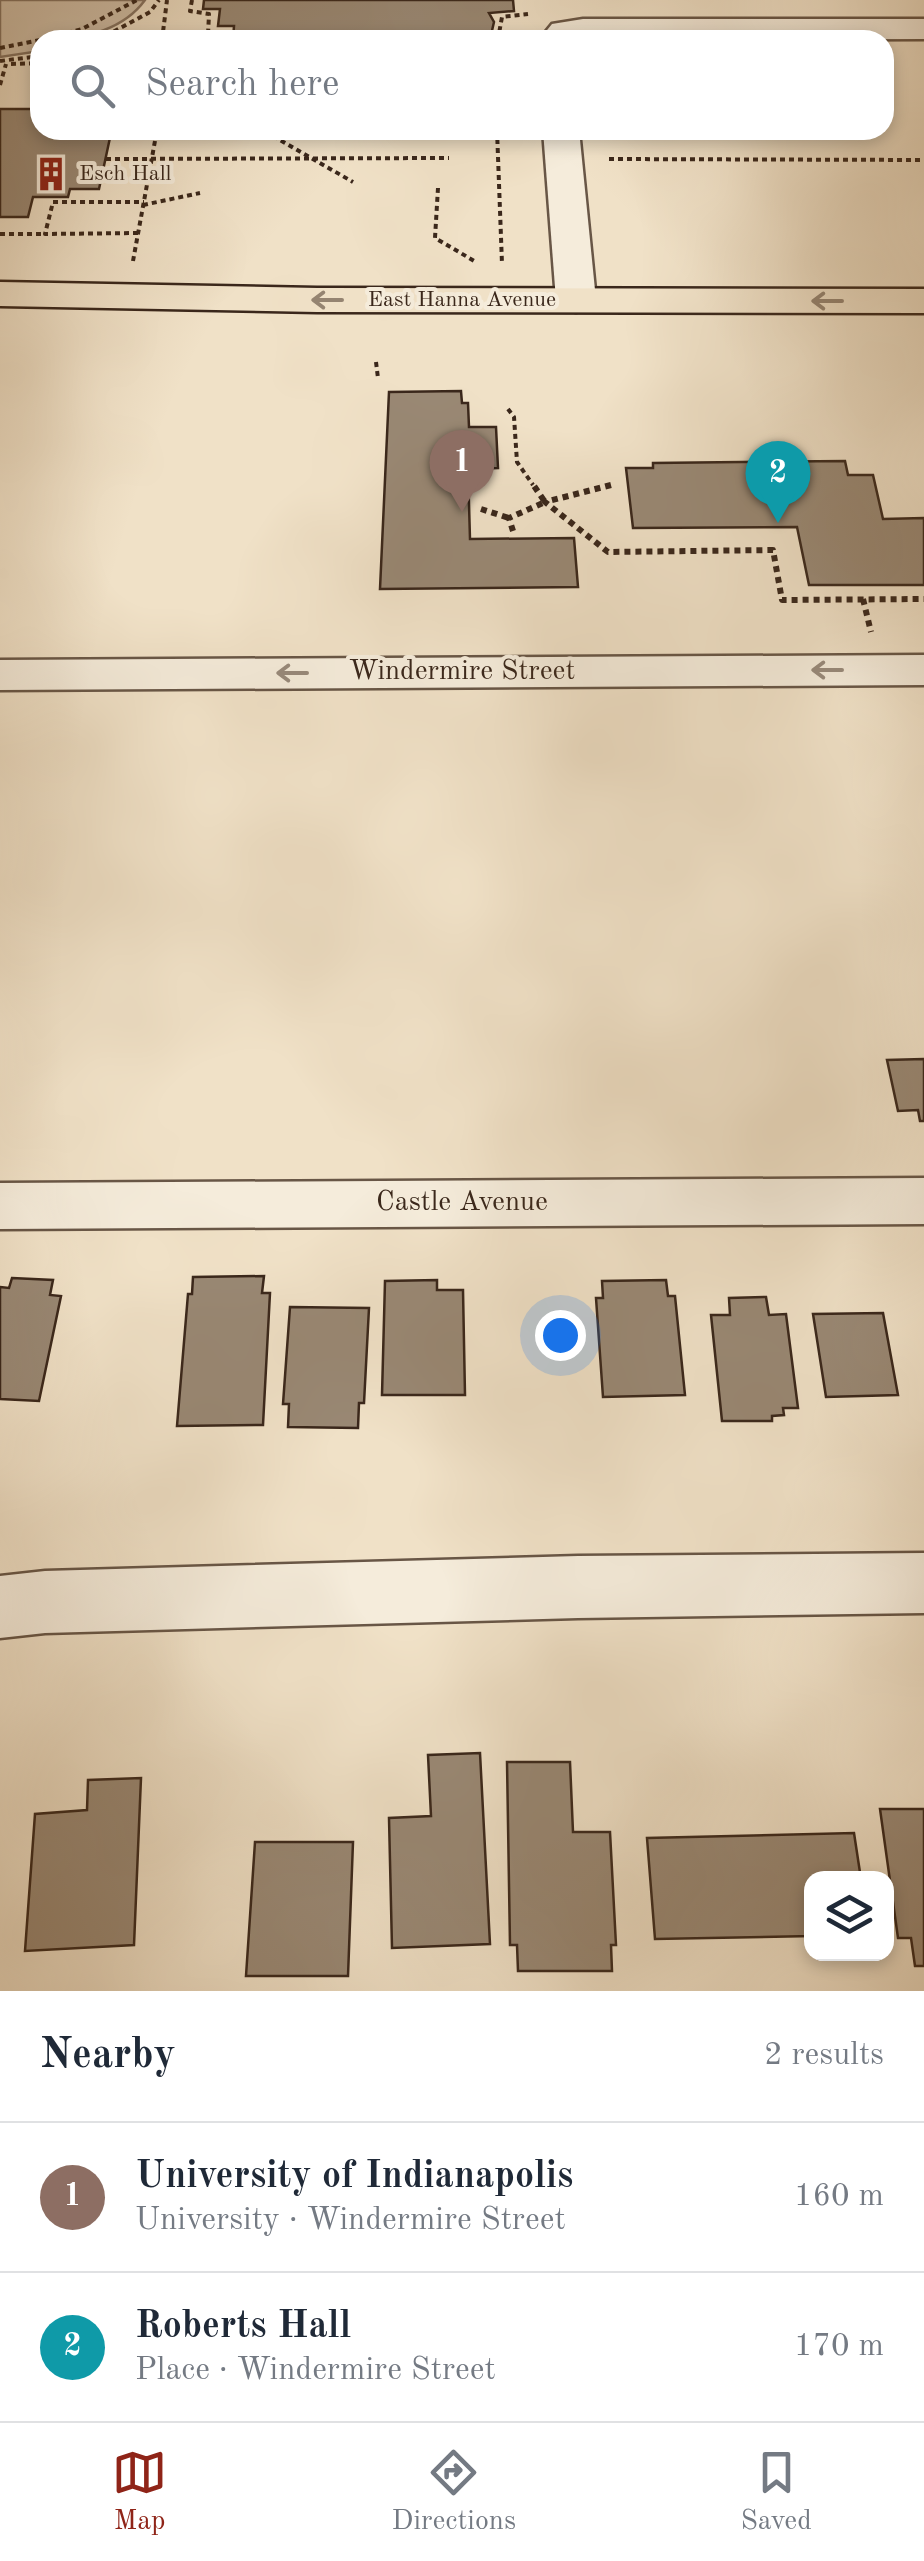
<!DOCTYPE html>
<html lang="en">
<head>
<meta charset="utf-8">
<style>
	body { margin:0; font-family:"Old Standard TT",serif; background:#f6f6f7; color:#1f2937 }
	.controls { position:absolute; right:30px; bottom:30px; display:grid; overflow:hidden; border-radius:20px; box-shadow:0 5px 15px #0003 }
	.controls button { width:90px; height:90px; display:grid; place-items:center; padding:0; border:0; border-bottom:2px solid #e0e1e3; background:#fff; color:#1f2937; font:50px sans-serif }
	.you { position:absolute; left:560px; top:1335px; width:35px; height:35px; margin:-25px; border:8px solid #fff; border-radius:50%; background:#1a73e8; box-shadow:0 0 0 15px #1a73e833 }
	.badge { display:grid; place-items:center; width:65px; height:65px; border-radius:50%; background:#8f2418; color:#fff; font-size:32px; font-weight:700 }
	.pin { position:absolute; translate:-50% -82px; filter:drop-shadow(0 2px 5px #0008) }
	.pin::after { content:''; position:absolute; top:52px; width:35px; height:30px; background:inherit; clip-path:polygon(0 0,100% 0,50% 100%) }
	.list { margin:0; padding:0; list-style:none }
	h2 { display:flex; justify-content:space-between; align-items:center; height:130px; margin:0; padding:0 40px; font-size:42px }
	h2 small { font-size:32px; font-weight:400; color:#747a83 }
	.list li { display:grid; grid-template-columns:65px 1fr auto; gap:30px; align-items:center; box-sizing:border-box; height:150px; padding:0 40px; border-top:2px solid #e0e1e3 }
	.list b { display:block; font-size:38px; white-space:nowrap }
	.list p { margin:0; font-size:32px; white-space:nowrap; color:#747a83 }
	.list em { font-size:32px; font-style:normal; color:#747a83 }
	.icon { flex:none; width:55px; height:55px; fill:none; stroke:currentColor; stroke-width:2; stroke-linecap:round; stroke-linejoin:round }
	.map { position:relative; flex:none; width:924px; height:1991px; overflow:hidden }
	.search { position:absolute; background:#fff; box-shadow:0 5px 15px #0003; left:30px; right:30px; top:30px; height:110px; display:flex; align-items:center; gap:25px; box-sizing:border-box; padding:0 35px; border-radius:30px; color:#747a83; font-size:38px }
	.sheet { height:430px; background:#fff }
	nav { display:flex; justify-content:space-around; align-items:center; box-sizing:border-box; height:140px; border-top:2px solid #e0e1e3; background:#fff; font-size:28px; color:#747a83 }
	nav a { display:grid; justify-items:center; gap:5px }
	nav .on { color:#8f2418 }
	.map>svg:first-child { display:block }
</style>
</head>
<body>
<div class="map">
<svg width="924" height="1991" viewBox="0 0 924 1991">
	<rect width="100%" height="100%" fill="#f0e1c7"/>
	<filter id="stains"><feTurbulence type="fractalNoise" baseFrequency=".002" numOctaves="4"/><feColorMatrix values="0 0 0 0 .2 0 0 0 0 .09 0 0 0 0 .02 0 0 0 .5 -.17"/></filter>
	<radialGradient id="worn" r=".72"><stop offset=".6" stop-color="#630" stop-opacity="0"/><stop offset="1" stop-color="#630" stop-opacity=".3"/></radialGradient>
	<path fill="#d1c1aa" stroke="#867462" stroke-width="2.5" d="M0,0H145C121,33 78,40 40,40V51L0,57Z"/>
	<g fill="#998874" stroke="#3a271b" stroke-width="2.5">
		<path d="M204,0H513L514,11L489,13L494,22L491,35L233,40L234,26H218L220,9H203Z"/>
		<path d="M0,109H40V130L111,133L99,189H70L68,197H33L28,217H0Z"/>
		<path d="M461,391L462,403H468L469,427H496L498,468L468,469L470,539L574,538L578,587L380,589L389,392Z"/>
		<path d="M845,461L848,475H873L883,519L924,518V585H809L797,527L633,528L626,468H653V463Z"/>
		<path d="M924,1059V1121H920L918,1110L898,1111L887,1060Z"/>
		<path d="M264,1276L262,1293H270L263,1425L177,1426L188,1294H192L193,1277Z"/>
		<path d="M12,1278L53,1280L50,1295L61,1296L39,1401L0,1399V1287L9,1288Z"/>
		<path d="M437,1280V1290H463L465,1395H382L385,1281Z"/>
		<path d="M666,1280L668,1296H675L685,1395L603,1397L596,1298H603L602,1281Z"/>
		<path d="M766,1297L769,1315L786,1314L798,1408H783L784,1415L772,1416V1421H722L711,1315H730L729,1298Z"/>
		<path d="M290,1307L369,1308L364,1403H359L358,1428L288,1427L289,1404H283Z"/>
		<path d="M883,1313L898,1395L826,1397L813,1314Z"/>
		<path d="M480,1753L490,1944L392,1948L389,1818L431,1816L428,1755Z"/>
		<path d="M507,1762H570L573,1832H610L616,1945H611L612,1971H518L517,1945H510Z"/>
		<path d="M141,1778L134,1945L25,1951L35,1814L87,1810L88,1780Z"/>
		<path d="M880,1809H924V1966H915L911,1938H898Z"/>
		<path d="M854,1833L861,1879H812V1936L655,1939L647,1838Z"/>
		<path d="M255,1842H353L348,1976H246Z"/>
	</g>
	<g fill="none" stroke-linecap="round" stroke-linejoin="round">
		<g stroke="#685646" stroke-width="5">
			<g id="minor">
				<path d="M583,19H924V39L539,40L552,24Z"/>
				<path d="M543,130H579L596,300L590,308L576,312L562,308L556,300Z"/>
				<path d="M924,655V685L0,690V660Z"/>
				<path d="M924,1178V1224L0,1229V1183Z"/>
				<path d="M924,1553V1613L578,1618L45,1633L0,1638V1576L45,1571L578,1556Z"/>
			</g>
		</g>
		<g stroke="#3a271b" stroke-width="5">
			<path id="major" d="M0,282L317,288L924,289V313L317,312L0,306Z"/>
		</g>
		<g stroke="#3a271b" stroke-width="4" stroke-dasharray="5 4" stroke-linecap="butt">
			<path d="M192,0L190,11L209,14L208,35L233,34"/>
			<path d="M517,38L498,39L502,17L528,14"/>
			<path d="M396,39H498"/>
			<path d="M41,40L82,29L137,0"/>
			<path d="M98,40L150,12L159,0"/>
			<path d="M162,40L167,0"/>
			<path d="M0,48L40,40"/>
			<path d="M0,61L40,56"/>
			<path d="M11,64L40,63"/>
			<path d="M0,85L6,64"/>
			<path d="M497,130L502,264"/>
			<path d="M273,136L353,182"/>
			<path d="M106,159L449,158"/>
			<path d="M609,159L924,160"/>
			<path d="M438,188L435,238L476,262"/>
			<path d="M143,205L200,193"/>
			<path d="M138,233L45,234L53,202H144"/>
			<path d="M0,234H45"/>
			<path d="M133,261L157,130"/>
			<path d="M376,362L378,378"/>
			<path d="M508,409L514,417L517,462L533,485"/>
		</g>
		<g stroke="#3a271b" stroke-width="6" stroke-dasharray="6 5" stroke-linecap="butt">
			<path d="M611,485L545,502L608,552L773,550L782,600L924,599"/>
			<path d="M481,509L509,518"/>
			<path d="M513,531L509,518L545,502L532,483"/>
			<path d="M863,599L871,632"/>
		</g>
		<use href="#minor" fill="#f5ecdb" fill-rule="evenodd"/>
		<use href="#major" fill="#f0e1c7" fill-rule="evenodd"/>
	</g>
	<defs><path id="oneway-shaft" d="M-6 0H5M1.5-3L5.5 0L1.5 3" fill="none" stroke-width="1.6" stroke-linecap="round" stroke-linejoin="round" transform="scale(2.5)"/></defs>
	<g stroke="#958471">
		<use href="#oneway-shaft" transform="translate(327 300) rotate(-180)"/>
		<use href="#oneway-shaft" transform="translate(827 301) rotate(-180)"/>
	</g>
	<g stroke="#988a7b">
		<use href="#oneway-shaft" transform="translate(827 670) rotate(180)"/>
		<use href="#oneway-shaft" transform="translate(292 673) rotate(180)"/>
	</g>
	<defs>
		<g id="building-bare" transform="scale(2.7)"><path d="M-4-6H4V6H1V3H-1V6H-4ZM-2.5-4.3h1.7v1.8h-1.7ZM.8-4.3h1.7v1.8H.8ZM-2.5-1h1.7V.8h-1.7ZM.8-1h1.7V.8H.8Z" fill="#8f2418" stroke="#f5ecdb" stroke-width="2.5" paint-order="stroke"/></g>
	</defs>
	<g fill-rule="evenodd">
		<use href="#building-bare" x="51" y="174"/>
	</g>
	<g text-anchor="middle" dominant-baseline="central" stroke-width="8" stroke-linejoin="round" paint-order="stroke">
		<g font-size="22" fill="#3a271b" stroke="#f5ecdb" text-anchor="start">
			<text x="79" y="174">Esch Hall</text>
		</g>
		<g font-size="22" fill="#3a271b" stroke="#f5ecdb">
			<text x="462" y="300">East Hanna Avenue</text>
		</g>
		<g font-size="28" fill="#3a271b" stroke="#f5ecdb">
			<text x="462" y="672">Windermire Street</text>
			<text x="462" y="1203">Castle Avenue</text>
		</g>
	</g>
	<rect width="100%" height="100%" filter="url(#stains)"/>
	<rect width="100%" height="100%" fill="url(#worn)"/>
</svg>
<div class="controls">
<button><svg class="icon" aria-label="layers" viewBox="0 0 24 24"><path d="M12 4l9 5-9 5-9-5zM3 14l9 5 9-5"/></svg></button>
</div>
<div class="you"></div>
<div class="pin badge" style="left:462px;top:512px;background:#8d6e63">1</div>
<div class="pin badge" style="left:778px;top:523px;background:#0f9aa8">2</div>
<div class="search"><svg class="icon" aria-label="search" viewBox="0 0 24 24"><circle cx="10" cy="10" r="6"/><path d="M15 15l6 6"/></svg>Search here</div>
</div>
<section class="sheet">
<h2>Nearby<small>2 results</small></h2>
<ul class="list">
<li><span class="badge" style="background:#8d6e63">1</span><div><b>University of Indianapolis</b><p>University · Windermire Street</p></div><em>160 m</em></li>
<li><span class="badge" style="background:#0f9aa8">2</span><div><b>Roberts Hall</b><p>Place · Windermire Street</p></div><em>170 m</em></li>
</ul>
</section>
<nav>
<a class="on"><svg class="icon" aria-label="map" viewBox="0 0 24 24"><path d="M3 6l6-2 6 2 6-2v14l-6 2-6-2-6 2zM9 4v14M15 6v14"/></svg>Map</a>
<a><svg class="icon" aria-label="directions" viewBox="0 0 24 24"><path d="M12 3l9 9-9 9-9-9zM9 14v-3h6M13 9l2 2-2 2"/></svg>Directions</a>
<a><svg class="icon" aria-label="saved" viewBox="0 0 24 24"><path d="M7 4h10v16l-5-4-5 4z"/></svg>Saved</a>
</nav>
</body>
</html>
